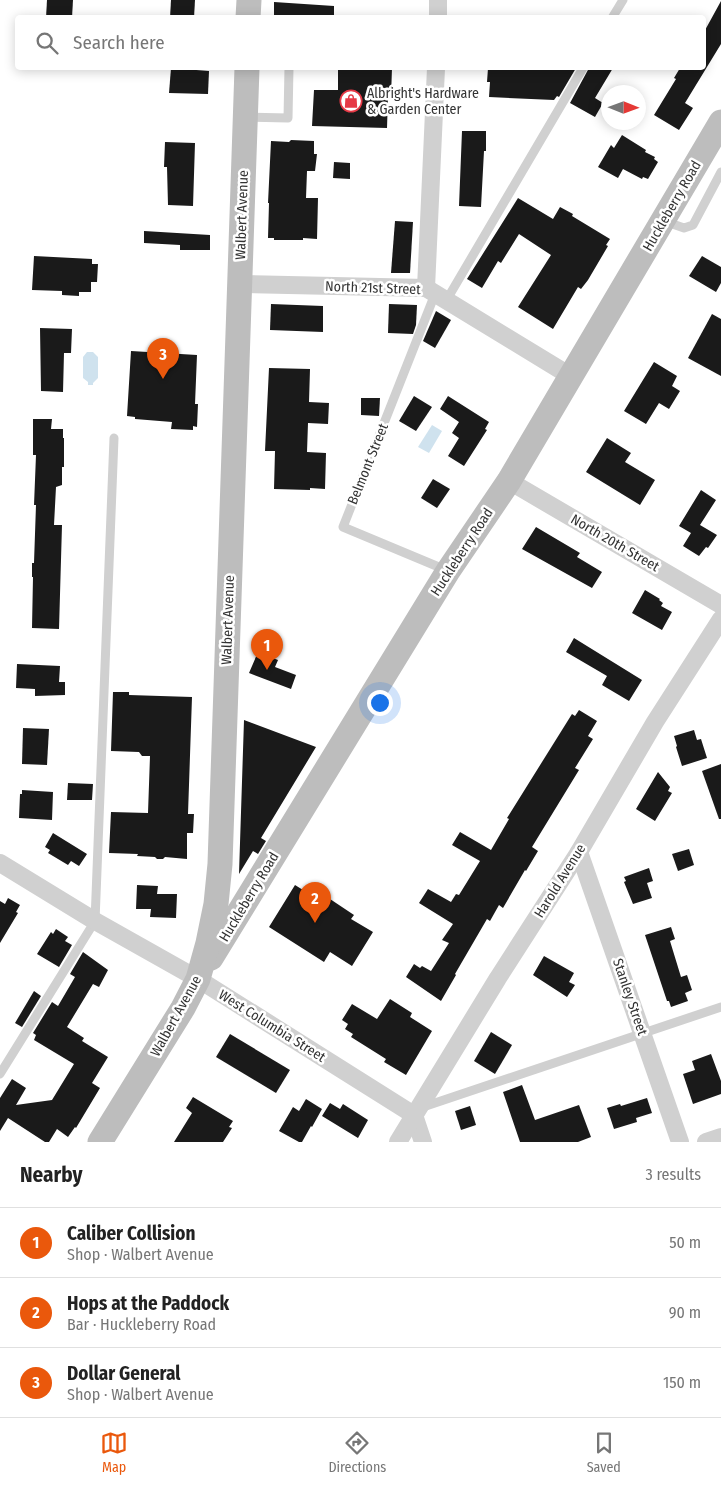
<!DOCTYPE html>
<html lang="en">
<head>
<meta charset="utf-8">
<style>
	body { margin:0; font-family:"Fira Sans Condensed",sans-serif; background:#f6f6f6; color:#222 }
	.compass { position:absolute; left:601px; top:85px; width:45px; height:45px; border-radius:50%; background:#fff; box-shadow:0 2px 12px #0003; rotate:91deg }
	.you { position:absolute; left:379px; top:702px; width:18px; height:18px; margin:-12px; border:4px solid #fff; border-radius:50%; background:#1a73e8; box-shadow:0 0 0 8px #1a73e833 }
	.badge { display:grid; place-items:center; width:32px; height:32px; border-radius:50%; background:#ea580c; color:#fff; font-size:16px; font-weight:700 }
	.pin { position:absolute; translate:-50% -41px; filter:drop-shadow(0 1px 2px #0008) }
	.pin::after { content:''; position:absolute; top:26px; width:18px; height:15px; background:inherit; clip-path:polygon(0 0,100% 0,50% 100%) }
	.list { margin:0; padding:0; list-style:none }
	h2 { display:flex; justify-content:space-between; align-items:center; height:65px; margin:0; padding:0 20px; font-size:21px }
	h2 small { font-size:16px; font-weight:400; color:#767676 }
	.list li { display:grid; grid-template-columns:32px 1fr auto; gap:15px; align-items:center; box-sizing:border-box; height:70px; padding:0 20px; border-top:1px solid #e0e0e0 }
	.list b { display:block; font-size:19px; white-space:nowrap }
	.list p { margin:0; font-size:16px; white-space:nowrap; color:#767676 }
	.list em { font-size:16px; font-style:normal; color:#767676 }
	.icon { flex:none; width:28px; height:28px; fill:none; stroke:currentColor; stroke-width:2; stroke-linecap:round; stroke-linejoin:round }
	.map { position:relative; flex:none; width:721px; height:1142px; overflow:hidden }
	.search { position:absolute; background:#fff; box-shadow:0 2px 12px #0003; left:15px; right:15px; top:15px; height:55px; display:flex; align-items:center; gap:12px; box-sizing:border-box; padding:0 18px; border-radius:5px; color:#767676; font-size:19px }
	.sheet { height:275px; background:#fff }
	nav { display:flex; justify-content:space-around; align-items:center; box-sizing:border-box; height:70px; border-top:1px solid #e0e0e0; background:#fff; font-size:14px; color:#767676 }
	nav a { display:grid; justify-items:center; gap:2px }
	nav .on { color:#ea580c }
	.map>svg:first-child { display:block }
</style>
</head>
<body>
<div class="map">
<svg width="721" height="1142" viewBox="0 0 721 1142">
	<rect width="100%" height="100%" fill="#fff"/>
	<g fill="#cfe2ee">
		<path d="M87,352H93L98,357V378L93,383V385H88V382L83,378V357Z"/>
		<path d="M432,425L442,431L429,453L418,447Z"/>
	</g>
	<g fill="#1a1a1a">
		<path d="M47,0H73L72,18H46Z"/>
		<path d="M171,0H195L194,18H170Z"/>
		<path d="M721,1V44L685,103L693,108L679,130L654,115L676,79L674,78L680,68H704V32Z"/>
		<path d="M274,2L334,6V18H274Z"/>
		<path d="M171,68L209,71L208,94L169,93Z"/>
		<path d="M338,68H392L391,97L388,96L387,128L312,126L314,90H338Z"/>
		<path d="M488,68H576L559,97L557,96L554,100L489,97L490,82H487Z"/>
		<path d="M589,68H613L595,98L603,103L595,117L570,103Z"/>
		<path d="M462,131H486V151H484L481,207L459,206Z"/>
		<path d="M622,135L646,150L645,152L655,157L654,159L658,162L648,179L643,177L642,179L623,169L618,178L598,167L611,145L614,148Z"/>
		<path d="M291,140L314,141V154H317L315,171H307L306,198H318L317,239L303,238V240H274V238H268L269,203H268L271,141L289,142Z"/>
		<path d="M165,142L195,143L193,206L168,205L167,167H164Z"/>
		<path d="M334,162L350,163V179L333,178Z"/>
		<path d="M518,198L553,219L560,207L573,214L572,216L610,239L606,245L608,246L588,280L581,289L578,287L553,329L518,307L551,255L519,234L501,263L498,261L482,288L467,279Z"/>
		<path d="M395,221L413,222L410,273H391Z"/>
		<path d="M144,231L210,235V250H180V245L144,243Z"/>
		<path d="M34,256L92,259V264H98L97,282H91V292H79V296L62,295V291L32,290Z"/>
		<path d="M702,256L721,267V283L716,292L689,276Z"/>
		<path d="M271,304L323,306V332L270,330Z"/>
		<path d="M389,304L417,305L416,325L413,334L388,333Z"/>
		<path d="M436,311L451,320L435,348L423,341Z"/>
		<path d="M712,314L721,319V376L688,358Z"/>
		<path d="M40,328L72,329L71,353H64L63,392L41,391Z"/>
		<path d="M131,351L197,355L195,404H198L197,427L193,426V430L171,429L172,422L135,419V417L127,416Z"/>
		<path d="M654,362L677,376L672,386L680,391L669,409L659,403L646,424L624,411Z"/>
		<path d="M269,368L310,369L309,402L329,403L328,424L308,423L307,452L326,453L325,489L310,488V490L274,489L275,451H265Z"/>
		<path d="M414,396L432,407L416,431L399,421Z"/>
		<path d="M448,396L489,422L485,429L487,430L464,466L448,456L459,438L452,433L459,422L440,409Z"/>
		<path d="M361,398H380L379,416L361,415Z"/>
		<path d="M33,419H52L51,429H63V438H64V467H62V485L56,487L54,525H62L59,629L32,628L33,577H32V563H34L36,505H34L36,455H33Z"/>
		<path d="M607,438L631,453L625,462L655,480L640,505L586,472Z"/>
		<path d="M433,479L450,489L437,508L421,498Z"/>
		<path d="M701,490L716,500L700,525L717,535L708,548L706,547L699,556L683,546L691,533L679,526Z"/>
		<path d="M536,527L580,553L577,557L602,572L592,588L522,549Z"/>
		<path d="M645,590L660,599L659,600L663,603L661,606L672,612L662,630L632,613Z"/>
		<path d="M574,638L642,680L629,701L602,685L607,676L566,652Z"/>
		<path d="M258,652L278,660L275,667L296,675L291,689L249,673Z"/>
		<path d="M17,664L60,666L59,682H65V695L35,696V689L16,688Z"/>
		<path d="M113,692H129V695L192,697L188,814H194L193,833H187V859L165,857L163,859H157L155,857L137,856L138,854L109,853L111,812L148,813L150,756H142L139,752L111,751Z"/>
		<path d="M579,710L597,721L588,736L593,739L575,768L579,770L532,847L538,851L526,871L525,870L503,908L499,905L490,921L487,919L455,974L456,975L441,1001L406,977L414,964L420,968L422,966L431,971L449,943L442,940L453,924L419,903L428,889L451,902L456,894L459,895L480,861L452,845L460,832L491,850L509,819L507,818L572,714L575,716Z"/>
		<path d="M244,720L316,747L261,838L266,841L258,854L253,851L239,874Z"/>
		<path d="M23,728L49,729L47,765L22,764Z"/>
		<path d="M694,730L697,740L701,739L707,758L682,766L676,747L677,746L674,736Z"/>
		<path d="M721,764V819H719L702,771Z"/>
		<path d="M658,772L670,787L668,791L672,793L655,821L636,809Z"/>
		<path d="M68,783L93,784L92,800H67Z"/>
		<path d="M22,790L53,792L52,820L19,818L20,794H22Z"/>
		<path d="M53,833L87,854L79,866L71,861L68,865L48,853L50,850L45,847Z"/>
		<path d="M689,849L694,865L678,871L672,854Z"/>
		<path d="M649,868L653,881L647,883L652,898L633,904L624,882L626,881L624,877Z"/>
		<path d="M137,885L158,886L157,894H177L176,918L150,917L151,909H136Z"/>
		<path d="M295,885L311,895L315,889L354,915L351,919L373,932L352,966L330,952L324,962L269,927Z"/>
		<path d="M8,898L20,905L16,912L18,913L0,943V901L5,904Z"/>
		<path d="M671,927L675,939L670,941L681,977L687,975L692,990L685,993L688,1001L671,1007L669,1001H667L645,935Z"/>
		<path d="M56,929L68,937L65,941L72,945L59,967L37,954L51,932L53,934Z"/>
		<path d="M83,952L108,970L99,987L93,984L67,1027L84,1038L82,1041L108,1057L92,1083L100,1088L76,1128L75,1127L68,1137L57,1129L49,1142H45L8,1118L0,1131V1098L12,1079L26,1088L16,1105L52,1100L74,1064L34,1040L36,1035L33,1033L52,1002L58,1006L75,977L70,974Z"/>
		<path d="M544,956L574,973L569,982L575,985L567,997L533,975Z"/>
		<path d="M34,991L41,996L22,1027L15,1023Z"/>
		<path d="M390,999L412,1013L410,1017L432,1031L406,1075L384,1062L386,1059L351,1037L353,1034L345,1029L348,1024L342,1020L352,1004L377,1019Z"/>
		<path d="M491,1032L512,1045L495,1074L474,1061Z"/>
		<path d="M230,1034L290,1070L276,1093L216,1057Z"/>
		<path d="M711,1054L721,1081V1094L693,1104L683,1074L695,1070L692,1061Z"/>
		<path d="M522,1085L535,1120L579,1105L591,1137L578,1142H520L503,1092Z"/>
		<path d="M193,1097L233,1121L229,1127L232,1128L223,1142H174L192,1113L186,1108Z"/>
		<path d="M647,1098L652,1113L636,1118L637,1122L614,1129L607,1108L620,1104L621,1106Z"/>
		<path d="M306,1099L322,1109L312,1127L311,1126L302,1142H299L279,1131L293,1107L299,1111Z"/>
		<path d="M330,1103L340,1109L343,1104L368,1120L358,1138L322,1116Z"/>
		<path d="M470,1106L476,1125L461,1130L455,1111Z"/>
	</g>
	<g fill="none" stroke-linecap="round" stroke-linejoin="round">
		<g stroke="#d0d0d0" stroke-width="9">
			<path d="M612,18L623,0"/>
			<path d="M246,117L288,118L289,68"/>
			<path d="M664,221L684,228L693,225L721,172"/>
			<path d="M435,294L343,527L446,570"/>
			<path d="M446,301L583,68"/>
			<path d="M0,1074L95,921L114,438"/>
			<path d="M420,1108L721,1007"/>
		</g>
		<g stroke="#d0d0d0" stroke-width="18">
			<path d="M438,18V0"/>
			<path d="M239,284L426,288L572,377"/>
			<path d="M426,288L436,68"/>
			<path d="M509,481L721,605"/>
			<path d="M579,852L680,1142"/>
			<path d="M0,863L95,921L198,979L414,1115L423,1142"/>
			<path d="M398,1142L498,978L579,852L655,722L721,619"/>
			<path d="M706,1142L721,1137"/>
		</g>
		<g stroke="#bdbdbd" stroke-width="25">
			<path d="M248,18L249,0"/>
			<path d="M211,958L448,571L509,481L721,122"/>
			<path d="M100,1142L183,1008L198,979L208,943L216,904L220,864L247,68"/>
		</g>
	</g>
	<defs>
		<g id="shop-ring" transform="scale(1.125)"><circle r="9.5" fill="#fff" stroke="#e63946" stroke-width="1.5"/><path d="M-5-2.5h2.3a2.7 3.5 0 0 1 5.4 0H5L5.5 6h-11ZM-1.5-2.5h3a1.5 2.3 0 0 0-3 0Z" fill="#e63946"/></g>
	</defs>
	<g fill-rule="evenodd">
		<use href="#shop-ring" x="351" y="101"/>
	</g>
	<g text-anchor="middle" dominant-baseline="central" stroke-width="5" stroke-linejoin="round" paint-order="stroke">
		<g font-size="14" fill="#333" stroke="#fff" text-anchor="start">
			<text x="367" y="93">Albright's Hardware<tspan x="367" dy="16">&amp; Garden Center</tspan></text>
		</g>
		<g font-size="14" fill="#333" stroke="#fff">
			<text transform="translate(672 206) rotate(-60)">Huckleberry Road</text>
			<text transform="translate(242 215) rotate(-88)">Walbert Avenue</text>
			<text transform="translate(373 288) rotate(2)">North 21st Street</text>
			<text transform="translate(368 464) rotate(-68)">Belmont Street</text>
			<text transform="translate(615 543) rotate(30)">North 20th Street</text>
			<text transform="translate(462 552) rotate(-57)">Huckleberry Road</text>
			<text transform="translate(228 620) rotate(-88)">Walbert Avenue</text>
			<text transform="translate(560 881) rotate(-58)">Harold Avenue</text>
			<text transform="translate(249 897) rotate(-59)">Huckleberry Road</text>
			<text transform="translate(630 997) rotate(71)">Stanley Street</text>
			<text transform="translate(176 1016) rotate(-61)">Walbert Avenue</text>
			<text transform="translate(272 1026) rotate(32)">West Columbia Street</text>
		</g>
	</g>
</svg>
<svg class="compass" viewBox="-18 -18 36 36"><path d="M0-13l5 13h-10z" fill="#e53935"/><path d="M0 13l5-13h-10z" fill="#767676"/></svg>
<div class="you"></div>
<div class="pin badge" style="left:267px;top:670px">1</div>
<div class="pin badge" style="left:315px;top:923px">2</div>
<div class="pin badge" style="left:163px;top:379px">3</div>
<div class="search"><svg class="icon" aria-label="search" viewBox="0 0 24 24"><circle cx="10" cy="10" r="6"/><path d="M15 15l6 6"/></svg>Search here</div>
</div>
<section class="sheet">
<h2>Nearby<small>3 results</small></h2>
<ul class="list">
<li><span class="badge">1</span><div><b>Caliber Collision</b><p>Shop · Walbert Avenue</p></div><em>50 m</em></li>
<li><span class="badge">2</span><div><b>Hops at the Paddock</b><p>Bar · Huckleberry Road</p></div><em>90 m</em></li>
<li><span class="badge">3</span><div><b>Dollar General</b><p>Shop · Walbert Avenue</p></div><em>150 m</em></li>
</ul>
</section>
<nav>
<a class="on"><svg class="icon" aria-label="map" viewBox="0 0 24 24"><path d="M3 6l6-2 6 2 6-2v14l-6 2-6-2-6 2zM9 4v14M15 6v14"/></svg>Map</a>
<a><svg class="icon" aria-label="directions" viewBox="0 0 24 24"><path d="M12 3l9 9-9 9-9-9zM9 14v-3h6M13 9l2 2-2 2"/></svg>Directions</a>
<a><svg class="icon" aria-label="saved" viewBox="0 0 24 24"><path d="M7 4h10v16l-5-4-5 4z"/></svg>Saved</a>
</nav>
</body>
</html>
